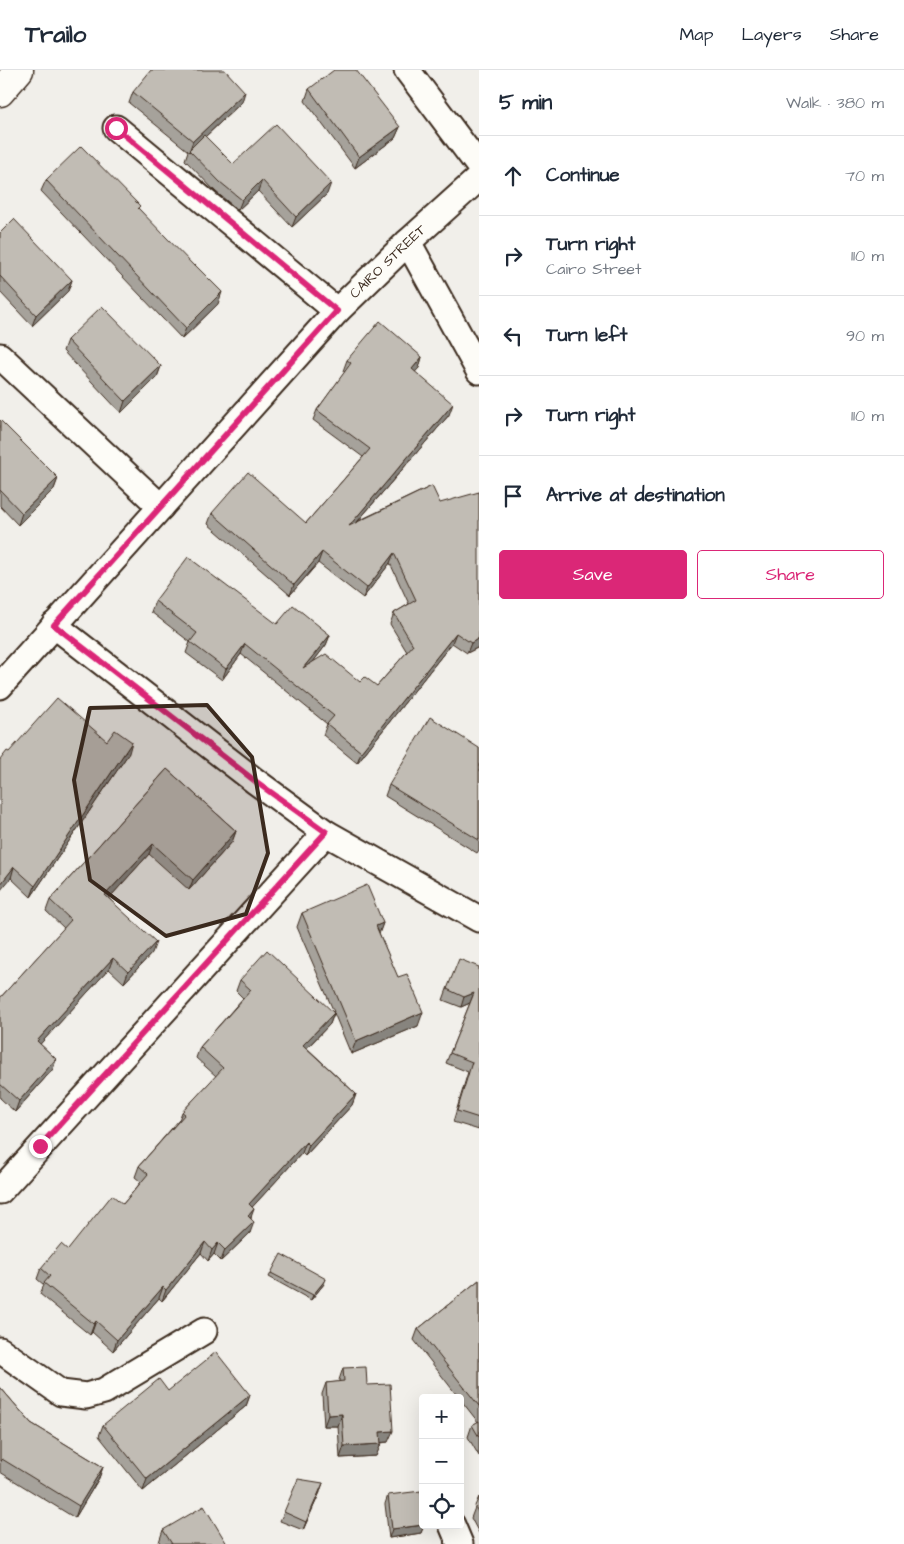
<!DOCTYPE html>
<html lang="en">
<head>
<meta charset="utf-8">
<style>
	body { margin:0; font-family:"Architects Daughter",sans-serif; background:#f6f6f7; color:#1f2937 }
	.controls { position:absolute; right:15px; bottom:15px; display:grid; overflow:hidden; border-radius:5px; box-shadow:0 5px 20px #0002 }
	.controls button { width:45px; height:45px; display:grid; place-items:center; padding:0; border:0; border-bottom:1px solid #e0e1e3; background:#fff; color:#1f2937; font:25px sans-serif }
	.stop { position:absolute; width:15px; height:15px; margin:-11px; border:4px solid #db2777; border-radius:50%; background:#fff }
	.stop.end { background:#db2777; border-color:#fff; box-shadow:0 1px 5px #0008 }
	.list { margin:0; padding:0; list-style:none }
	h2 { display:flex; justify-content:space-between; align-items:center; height:65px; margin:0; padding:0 20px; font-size:21px }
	h2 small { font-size:16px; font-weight:400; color:#747a83 }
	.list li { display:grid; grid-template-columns:32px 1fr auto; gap:15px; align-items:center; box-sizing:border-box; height:80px; padding:0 20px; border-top:1px solid #e0e1e3 }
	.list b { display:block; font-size:19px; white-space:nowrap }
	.list p { margin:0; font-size:16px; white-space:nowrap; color:#747a83 }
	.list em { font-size:16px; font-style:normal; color:#747a83 }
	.actions { display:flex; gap:10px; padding:15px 20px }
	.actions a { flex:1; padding:11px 0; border:1px solid #db2777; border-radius:5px; text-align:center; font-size:18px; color:#db2777 }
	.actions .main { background:#db2777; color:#fff }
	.icon { flex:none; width:28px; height:28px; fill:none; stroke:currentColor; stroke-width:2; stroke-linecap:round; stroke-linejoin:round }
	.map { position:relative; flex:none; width:479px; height:1474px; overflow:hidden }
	header { display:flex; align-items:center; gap:30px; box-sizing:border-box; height:70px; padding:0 25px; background:#fff; border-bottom:1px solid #e0e1e3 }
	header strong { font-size:24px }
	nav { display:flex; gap:28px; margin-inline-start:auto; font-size:18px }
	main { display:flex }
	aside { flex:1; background:#fff }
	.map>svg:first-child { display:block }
</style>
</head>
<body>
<header>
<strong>Trailo</strong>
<nav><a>Map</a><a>Layers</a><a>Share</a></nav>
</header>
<main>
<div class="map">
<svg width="479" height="1474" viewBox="0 0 479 1474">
	<rect width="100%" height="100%" fill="#f1efea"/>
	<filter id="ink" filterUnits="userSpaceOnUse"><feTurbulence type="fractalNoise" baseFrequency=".02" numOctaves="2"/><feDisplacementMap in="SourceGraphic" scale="10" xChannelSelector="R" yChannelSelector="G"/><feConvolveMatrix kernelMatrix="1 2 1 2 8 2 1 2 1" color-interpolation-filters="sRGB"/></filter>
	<g filter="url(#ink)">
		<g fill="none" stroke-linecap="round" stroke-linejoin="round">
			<g stroke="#3b2a1e" stroke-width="29">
				<g id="minor">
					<path d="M407,0L479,96"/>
					<path d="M116,58L337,241"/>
					<path d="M408,172L479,301"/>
					<path d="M0,286L161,437"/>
					<path d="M54,555L255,711L326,763L479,849"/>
					<path id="s1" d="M0,616L337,241L408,172L479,108"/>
					<path d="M0,1121L326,763"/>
					<path d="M0,1280L61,1323L86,1326L104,1321L204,1261"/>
					<path d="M452,1455L460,1474"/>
				</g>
			</g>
			<g stroke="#3b2a1e" stroke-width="31">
				<path id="primary" d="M0,22L19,0"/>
			</g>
			<use href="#minor" stroke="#fdfcf7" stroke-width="25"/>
			<use href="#primary" stroke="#fdfcf7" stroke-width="28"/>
		</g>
		<g fill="#a6a29b" stroke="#3b2a1e">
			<path d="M309,19L400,57L395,68L355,98L305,31Z"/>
			<path d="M133,22L242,32L205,67L233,94L327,124L292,157L258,121L238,140L216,122L185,90L188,81L129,33Z"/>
			<path d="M46,110L139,139L218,234L182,269L41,121Z"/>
			<path d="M0,163L72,210L68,221L32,256L0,222Z"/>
			<path d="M67,270L161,296L157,307L121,343L63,281Z"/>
			<path d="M422,287L419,298L415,302L449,345L358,451L432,416L479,577L467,583L452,573L357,693L323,665L327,654L241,584L222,610L186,583L190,572L151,542L155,531L277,554L330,565L326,575L312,593L360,612L377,616L407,582L390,554L394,543L409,534L390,493L363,528L318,493L290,525L208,454L212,443L306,453L363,387L313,350L317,340L345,302L343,301L347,290Z"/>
			<path d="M0,350L58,408L54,419L18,455L0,436Z"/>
			<path d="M107,671L129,683L31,827L11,808L9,682Z"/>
			<path d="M479,678V780L477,783L385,726L389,715Z"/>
			<path d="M167,699L236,761L232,772L189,820L149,784L109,828L152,883L124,913L109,899L40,974L56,989L53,999L15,1042L0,1028V928L64,858L46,841L50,830Z"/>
			<path d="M302,843L383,853L379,863L418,956L351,984L334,943L330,954L307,978L356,1024L352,1035L305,1086L302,1083L252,1137L250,1163L221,1191L214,1184L208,1191L201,1183L162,1231L159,1228L113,1281L92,1262L90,1265L40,1224L44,1215L37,1209L41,1198L68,1180L123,1134L141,1112L135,1107L139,1096L179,1050L182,1042L216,1006L196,988L200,977L243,928L236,921L240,910L334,942L297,857Z"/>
			<path d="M479,897V1060L453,1052L468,1002L446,993L470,933L461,937L443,930L447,919Z"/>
			<path d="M271,1203L324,1214L311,1230L269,1207Z"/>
			<path d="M479,1210V1386L468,1367L472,1355L478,1352L460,1329V1328H459L414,1270L418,1259Z"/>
			<path d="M343,1298L367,1315L388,1372L381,1373L376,1386L340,1388L338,1356H324L322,1324L326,1313L339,1312V1310Z"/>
			<path d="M0,1317L31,1353L103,1397L99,1408L75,1448L0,1402Z"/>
			<path d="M168,1321L250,1325L246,1336L143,1421L99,1366L103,1355Z"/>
			<path d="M320,1422L303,1460L280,1451L284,1442Z"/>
			<path d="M388,1425L424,1455L421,1463L389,1468L385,1434Z"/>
			<path d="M479,1427V1463L471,1448Z"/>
			<path d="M163,1460L227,1474H161L159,1472Z"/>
		</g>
		<g fill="#87847e" stroke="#3b2a1e">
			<path d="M245,22L242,32L189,82L193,71Z"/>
			<path d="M400,57L395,68L355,98L359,87Z"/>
			<path d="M262,110L258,121L238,140L242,130Z"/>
			<path d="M331,113L327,124L292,157L296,147Z"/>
			<path d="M72,210L68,221L32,256L36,245Z"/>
			<path d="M222,222L218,234L182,269L186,258Z"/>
			<path d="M422,287L419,298L408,310L412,299Z"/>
			<path d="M161,296L157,307L121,343L125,331Z"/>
			<path d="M453,334L449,345L345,466L349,456Z"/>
			<path d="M58,408L54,419L18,455L22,443Z"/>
			<path d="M322,482L318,493L290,525L294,515Z"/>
			<path d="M394,483L390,493L363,528L367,518Z"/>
			<path d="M456,563L452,573L357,693L361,682Z"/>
			<path d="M330,565L326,575L300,609L303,598Z"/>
			<path d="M479,568V577L467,583L471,573Z"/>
			<path d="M245,574L241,584L222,610L226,599Z"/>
			<path d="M132,672L129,683L31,827L35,816Z"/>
			<path d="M236,761L232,772L189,820L193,810Z"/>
			<path d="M153,774L149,784L102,836L105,825Z"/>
			<path d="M14,797L11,808L0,821V815Z"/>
			<path d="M383,853L378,867L376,856Z"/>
			<path d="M156,872L152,883L124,913L128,902Z"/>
			<path d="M113,888L109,899L33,982L37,971Z"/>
			<path d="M474,923L470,933L461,937L464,927Z"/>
			<path d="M423,942L418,956L351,984L356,971Z"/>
			<path d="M334,943L330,954L299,986L303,975Z"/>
			<path d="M56,989L53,999L15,1042L19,1031Z"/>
			<path d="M356,1024L352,1035L305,1086L309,1075Z"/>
			<path d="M306,1072L302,1083L245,1145L249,1134Z"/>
			<path d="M254,1139L250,1150L248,1146Z"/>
			<path d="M254,1152L250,1163L221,1191L225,1180Z"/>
			<path d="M205,1172L201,1183L162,1231L166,1220Z"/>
			<path d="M218,1173L214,1184L208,1191L212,1180Z"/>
			<path d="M326,1209L324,1214L311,1230L313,1225Z"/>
			<path d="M163,1217L159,1228L113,1281L117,1270Z"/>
			<path d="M96,1251L92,1262L90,1265L94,1254Z"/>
			<path d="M250,1325L246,1336L143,1421L147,1409Z"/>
			<path d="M342,1344L338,1356H324L328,1345Z"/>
			<path d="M393,1361L388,1372L376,1373L380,1362Z"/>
			<path d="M381,1374L376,1386L340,1388L344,1376Z"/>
			<path d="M103,1397L99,1408L75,1448L79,1436Z"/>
			<path d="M323,1413L320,1422L303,1460L306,1452Z"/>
			<path d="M424,1455L421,1463L389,1468L392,1459Z"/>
		</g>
		<g fill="#c1bcb4" stroke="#3b2a1e">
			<path d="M151,0H225L245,22L193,71L133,22Z"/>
			<path d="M334,0H356L400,57L359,87L309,19Z"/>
			<path d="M276,54L331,113L296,147L262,110L242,130L220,112L189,80L204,65L233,94Z"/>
			<path d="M81,76L140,136L138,138L194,196L195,195L222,222L186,258L46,110Z"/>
			<path d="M14,149L72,210L36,245L0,206V163Z"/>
			<path d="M102,236L161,296L125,331L67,270Z"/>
			<path d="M380,251L422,287L412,299L453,334L349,456L432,416L440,433L479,422V568L471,573L456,563L361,682L327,654L334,646L245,574L226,599L190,572L197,563L155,531L188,487L277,554L293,535L330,565L303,598L326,584L360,612L365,607L377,616L413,575L394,543L416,530L394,483L367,518L322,482L294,515L212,443L248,402L306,453L370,379L317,340L351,293L347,290Z"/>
			<path d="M0,350L58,408L22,443L0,420Z"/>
			<path d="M57,628L107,671L115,660L132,672L35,816L14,797L0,815V690L7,681L9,682Z"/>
			<path d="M430,647L479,678V770L389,715Z"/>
			<path d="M167,699L236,761L193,810L153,774L105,825L156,872L128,902L113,888L37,971L56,989L19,1031L0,1014V928L71,850L50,830Z"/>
			<path d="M367,815L383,853L376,856L398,907L407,904L423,942L356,971L302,843Z"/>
			<path d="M267,880L334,943L303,975L356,1024L309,1075L306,1072L249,1134L254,1139L248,1146L254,1152L225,1180L218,1173L212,1180L205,1172L166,1220L163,1217L117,1270L96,1251L94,1254L44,1213L50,1206L41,1198L61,1174L68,1180L112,1125L123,1134L148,1104L139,1096L185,1044L182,1042L223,998L200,977L251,920L240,910Z"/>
			<path d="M459,889L479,897V1048L457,1041L472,992L450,983L474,923L464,927L447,919Z"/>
			<path d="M281,1184L326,1209L313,1225L271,1203Z"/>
			<path d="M479,1210V1336L418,1259Z"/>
			<path d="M216,1282L250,1325L147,1409L103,1355L159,1309L168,1321Z"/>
			<path d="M366,1297L367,1315L390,1314L393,1361L380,1362L381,1374L344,1376L342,1344L328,1345L326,1313L344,1311L343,1298Z"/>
			<path d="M0,1317L31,1353L103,1397L79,1436L2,1389L0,1391Z"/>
			<path d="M479,1351V1367L472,1355Z"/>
			<path d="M298,1409L323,1413L306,1452L284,1442Z"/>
			<path d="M421,1421L423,1439V1455L392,1459L388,1425Z"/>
			<path d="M479,1427V1444L475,1436Z"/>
			<path d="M204,1436L227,1474H172L163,1460Z"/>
		</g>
	</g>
	<g fill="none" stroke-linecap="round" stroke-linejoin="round" filter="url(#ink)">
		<path stroke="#db2777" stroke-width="6" d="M40,1076L326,762L255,711L54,555L337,241L116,58"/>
	</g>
	<path fill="#3b2a1e" fill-opacity="0.2" stroke="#3b2a1e" stroke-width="4" stroke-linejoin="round" d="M207,635L252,687L268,783L246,844L166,866L90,810L74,710L90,638Z"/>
	<g text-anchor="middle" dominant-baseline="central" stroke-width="4" stroke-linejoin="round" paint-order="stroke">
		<g font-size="14" fill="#3b2a1e" stroke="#fdfcf7">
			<text stroke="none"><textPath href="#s1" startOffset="575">CAIRO STREET</textPath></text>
		</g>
	</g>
</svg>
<div class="controls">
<button>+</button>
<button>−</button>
<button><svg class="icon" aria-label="locate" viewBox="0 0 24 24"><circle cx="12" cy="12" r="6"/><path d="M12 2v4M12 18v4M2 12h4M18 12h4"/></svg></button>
</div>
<div class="stop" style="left:116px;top:58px"></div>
<div class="stop end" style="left:40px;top:1076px"></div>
</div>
<aside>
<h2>5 min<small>Walk · 380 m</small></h2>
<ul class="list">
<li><svg class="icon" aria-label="ahead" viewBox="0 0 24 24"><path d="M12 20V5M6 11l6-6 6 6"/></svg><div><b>Continue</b></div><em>70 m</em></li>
<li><svg class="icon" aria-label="right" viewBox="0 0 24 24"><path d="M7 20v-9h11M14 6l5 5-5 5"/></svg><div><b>Turn right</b><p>Cairo Street</p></div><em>110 m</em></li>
<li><svg class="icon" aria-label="left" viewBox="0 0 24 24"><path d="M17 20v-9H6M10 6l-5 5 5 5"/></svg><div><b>Turn left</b></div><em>90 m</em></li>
<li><svg class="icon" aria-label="right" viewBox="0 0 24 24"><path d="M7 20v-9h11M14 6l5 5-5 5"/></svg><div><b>Turn right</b></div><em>110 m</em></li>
<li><svg class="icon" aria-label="arrive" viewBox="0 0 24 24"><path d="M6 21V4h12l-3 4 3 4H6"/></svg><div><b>Arrive at destination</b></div></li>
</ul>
<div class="actions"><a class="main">Save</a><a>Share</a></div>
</aside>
</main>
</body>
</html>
